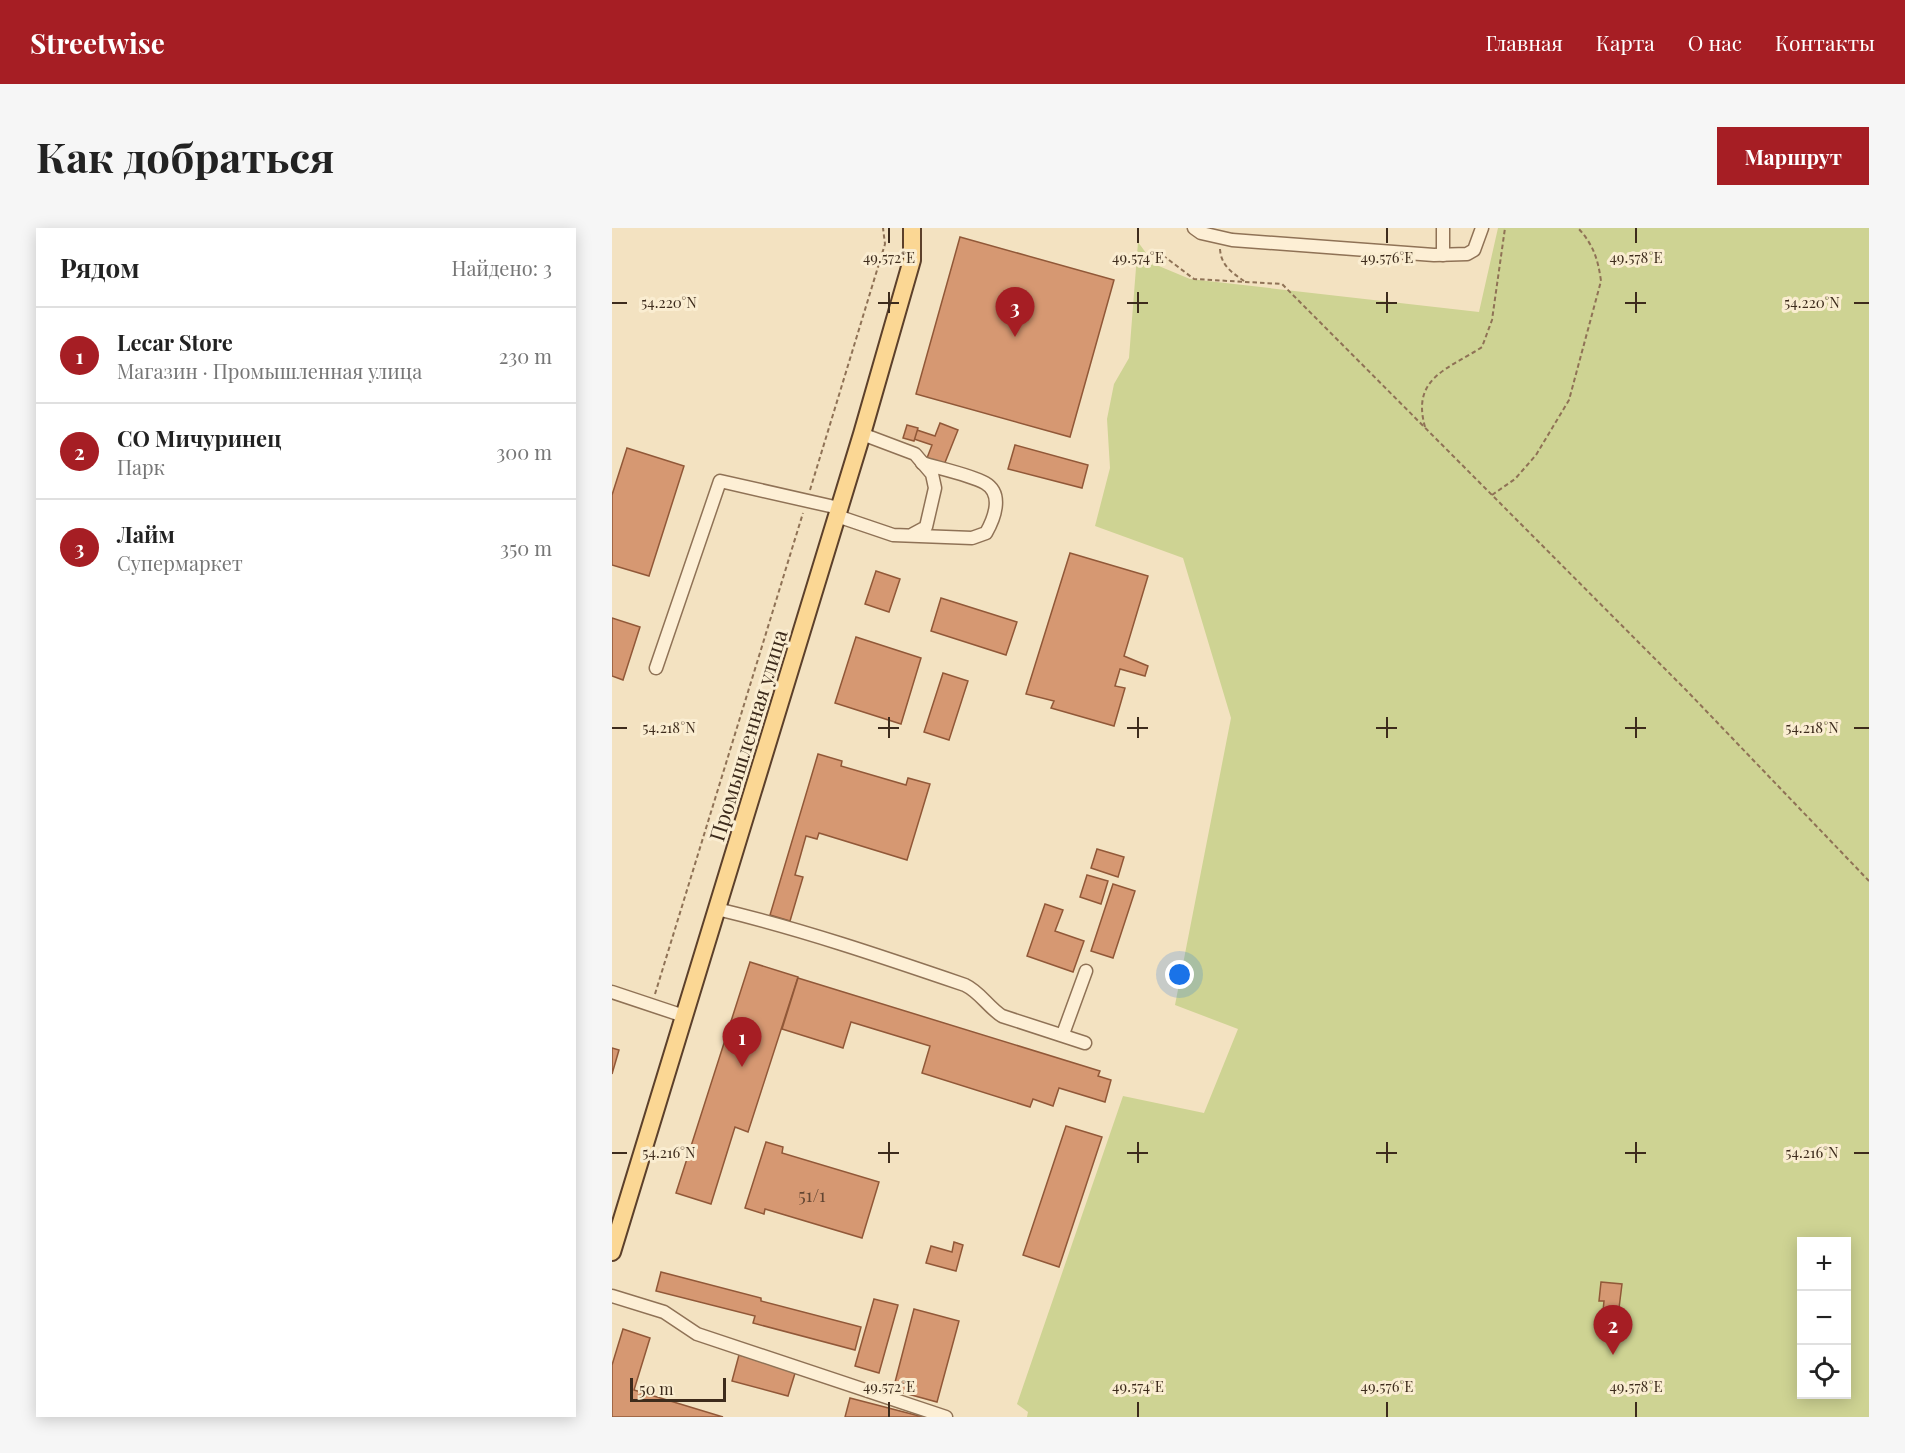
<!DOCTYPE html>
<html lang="ru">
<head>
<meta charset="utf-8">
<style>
	body { margin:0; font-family:"Playfair Display",serif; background:#f6f6f6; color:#222 }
	.controls { position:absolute; right:18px; bottom:18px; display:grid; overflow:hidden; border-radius:0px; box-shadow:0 3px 15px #0003 }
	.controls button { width:54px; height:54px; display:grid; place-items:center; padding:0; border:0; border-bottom:2px solid #e0e0e0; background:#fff; color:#222; font:30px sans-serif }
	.scale { position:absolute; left:18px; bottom:15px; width:96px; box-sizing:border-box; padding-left:6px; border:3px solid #3d2b1c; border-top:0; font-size:16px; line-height:21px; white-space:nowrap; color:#3d2b1c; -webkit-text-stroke:4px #faedd1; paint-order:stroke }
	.you { position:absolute; left:568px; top:747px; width:21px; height:21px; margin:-15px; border:4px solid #fff; border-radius:50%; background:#1a73e8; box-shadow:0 0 0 9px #1a73e833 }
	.badge { display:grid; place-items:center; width:39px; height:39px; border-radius:50%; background:#a61e24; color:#fff; font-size:20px; font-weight:700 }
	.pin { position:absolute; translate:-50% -50px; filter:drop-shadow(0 2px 3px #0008) }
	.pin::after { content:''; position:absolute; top:32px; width:21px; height:18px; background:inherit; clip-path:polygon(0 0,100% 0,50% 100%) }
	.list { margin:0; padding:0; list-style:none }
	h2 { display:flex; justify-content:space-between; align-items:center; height:78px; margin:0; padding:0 24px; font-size:26px }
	h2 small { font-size:20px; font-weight:400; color:#767676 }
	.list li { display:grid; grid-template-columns:39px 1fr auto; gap:18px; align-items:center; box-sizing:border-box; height:96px; padding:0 24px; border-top:2px solid #e0e0e0 }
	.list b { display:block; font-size:22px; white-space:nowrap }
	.list p { margin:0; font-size:20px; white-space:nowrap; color:#767676 }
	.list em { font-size:20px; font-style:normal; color:#767676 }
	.icon { flex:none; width:33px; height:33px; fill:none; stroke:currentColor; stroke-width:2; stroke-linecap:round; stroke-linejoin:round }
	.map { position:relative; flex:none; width:1257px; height:1189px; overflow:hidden; border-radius:0px }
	header { display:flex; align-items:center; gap:36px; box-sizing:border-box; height:84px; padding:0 30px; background:#a61e24; color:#fff }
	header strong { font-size:28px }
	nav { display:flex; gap:33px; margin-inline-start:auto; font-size:21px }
	.intro { display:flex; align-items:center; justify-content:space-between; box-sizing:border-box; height:144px; padding:0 36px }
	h1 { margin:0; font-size:42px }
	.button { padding:15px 27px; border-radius:0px; background:#a61e24; color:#fff; font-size:21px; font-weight:700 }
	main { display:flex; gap:36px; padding:0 36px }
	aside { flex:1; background:#fff; border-radius:0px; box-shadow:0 3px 15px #0003 }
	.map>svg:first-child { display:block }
</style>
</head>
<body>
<header>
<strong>Streetwise</strong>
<nav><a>Главная</a><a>Карта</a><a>О нас</a><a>Контакты</a></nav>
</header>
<div class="intro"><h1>Как добраться</h1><a class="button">Маршрут</a></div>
<main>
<aside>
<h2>Рядом<small>Найдено: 3</small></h2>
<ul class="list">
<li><span class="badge">1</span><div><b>Lecar Store</b><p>Магазин · Промышленная улица</p></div><em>230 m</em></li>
<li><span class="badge">2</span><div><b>СО Мичуринец</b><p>Парк</p></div><em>300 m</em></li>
<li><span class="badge">3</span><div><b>Лайм</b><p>Супермаркет</p></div><em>350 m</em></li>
</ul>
</aside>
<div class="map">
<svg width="1257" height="1189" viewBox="0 0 1257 1189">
	<rect width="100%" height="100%" fill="#f3e2c1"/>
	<path fill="#ced393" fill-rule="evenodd" d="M886,0H1257V1189H415L416,1184L405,1176L511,868L592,885L626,801L563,777L619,490L571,330L483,298L498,240L495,191L502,156L517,130L526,14L542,36L578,51L867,84ZM1190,1014H1234V1166H1190Z"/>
	<g fill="#d69872" stroke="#915838" stroke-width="1.5">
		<path d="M348,9L502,52L458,209L304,166Z"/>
		<path d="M328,195L346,202L332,237L315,230L320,217L302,211L305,202L323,208Z"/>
		<path d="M295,197L306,200L302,213L291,210Z"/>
		<path d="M403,217L476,237L470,260L396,241Z"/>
		<path d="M15,220L72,238L37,348L0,337V267Z"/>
		<path d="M458,325L536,348L512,428L536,438L533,448L508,441L503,458L513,460L502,498L439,480L442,473L414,466Z"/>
		<path d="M264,343L288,351L277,384L253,376Z"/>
		<path d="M329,370L405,394L394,427L319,403Z"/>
		<path d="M0,390L28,399L11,452L0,448Z"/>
		<path d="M244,409L309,430L289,496L223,475Z"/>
		<path d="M331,445L356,453L337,512L312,504Z"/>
		<path d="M206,526L230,533L229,538L294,557L296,550L318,556L295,632L207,605L205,611L194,608L183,647L191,649L178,693L158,687Z"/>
		<path d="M485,621L512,629L506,649L479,640Z"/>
		<path d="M475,647L496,653L489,676L468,669Z"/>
		<path d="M501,656L523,663L501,730L479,723Z"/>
		<path d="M433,676L451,682L443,703L472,713L461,744L415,728Z"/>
		<path d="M138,734L186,749L136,904L123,899L99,976L64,965Z"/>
		<path d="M186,750L488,843L486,848L499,852L493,874L447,860L441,878L421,871L418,879L310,845L318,818L239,794L231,820L170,801Z"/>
		<path d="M0,820L7,822L0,846Z"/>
		<path d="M454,898L490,909L447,1039L411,1027Z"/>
		<path d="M154,914L171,919L170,925L267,954L250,1010L153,981L152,986L133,980Z"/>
		<path d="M342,1014L351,1017L344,1043L314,1035L319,1018L340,1024Z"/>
		<path d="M49,1044L149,1070V1073L249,1099L243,1122L141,1095L143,1088L44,1063Z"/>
		<path d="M989,1054L1010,1056L1007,1080H1002V1085L991,1083L992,1073H987Z"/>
		<path d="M262,1071L286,1077L267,1145L243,1138Z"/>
		<path d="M302,1081L347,1093L325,1174L281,1162Z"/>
		<path d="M11,1101L38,1110L22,1162L111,1189H0V1137Z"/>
		<path d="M127,1127L184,1142L176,1168L120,1153Z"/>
		<path d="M238,1170L311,1189H233Z"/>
	</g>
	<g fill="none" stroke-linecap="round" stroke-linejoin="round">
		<g stroke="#8f7256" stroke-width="15">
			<g id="minor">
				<path d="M582,0L589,5L620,12L822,27L855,26L862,22L870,0"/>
				<path d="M831,0V27"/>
				<path d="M250,206L303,226L320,246L323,260L314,299L301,306"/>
				<path d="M225,288L281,307L360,310L374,305C382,291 392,266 373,255C359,247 326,240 310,235"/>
				<path d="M44,440L108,253L227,280"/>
				<path d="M105,681C189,701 271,729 353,757C368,764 376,779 390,788L473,815"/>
				<path d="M0,764L72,788"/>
				<path d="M451,806L474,743"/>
				<path d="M0,1068L52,1084L85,1106L334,1189"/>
			</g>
		</g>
		<g stroke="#5c402b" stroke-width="20">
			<path id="major" d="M0,1024L250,206L300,32V0"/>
		</g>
		<g stroke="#8f7256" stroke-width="2" stroke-dasharray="4.5 3" stroke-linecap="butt">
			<path d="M608,21C609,37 619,44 632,53"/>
			<path d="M545,23L582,51L670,56L1076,464L1257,653"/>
			<path d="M813,199C799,149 837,141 870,119L880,92L893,0"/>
			<path d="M198,262L273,16L271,0"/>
			<path d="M880,267L903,251L924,227L957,172L989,53C986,31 981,16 966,0"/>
			<path d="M43,766L191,285"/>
		</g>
		<use href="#minor" stroke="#fdefd5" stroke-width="12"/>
		<use href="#major" stroke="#fbd794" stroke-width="16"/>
	</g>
	<path fill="none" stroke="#3d2b1c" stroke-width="2" d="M277,0V15M526,0V15M775,0V15M1024,0V15M277,64V85M526,64V85M775,64V85M1024,64V85M0,75H15M266,75H287M515,75H536M764,75H785M1013,75H1034M1242,75H1257M277,489V510M526,489V510M775,489V510M1024,489V510M0,500H15M266,500H287M515,500H536M764,500H785M1013,500H1034M1242,500H1257M277,914V935M526,914V935M775,914V935M1024,914V935M0,925H15M266,925H287M515,925H536M764,925H785M1013,925H1034M1242,925H1257M277,1174V1189M526,1174V1189M775,1174V1189M1024,1174V1189"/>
	<g text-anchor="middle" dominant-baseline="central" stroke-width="6" stroke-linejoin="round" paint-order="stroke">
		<g font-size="18" fill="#634632">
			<text x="200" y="967">51/1</text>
		</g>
		<g font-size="21" fill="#3d2b1c" stroke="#faedd1">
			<text transform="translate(135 507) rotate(-73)">Промышленная улица</text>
		</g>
	</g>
	<g font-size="15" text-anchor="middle" fill="#3d2b1c" stroke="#faedd1" stroke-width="6" stroke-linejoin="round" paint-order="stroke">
		<text x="277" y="35">49.572°E</text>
		<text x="526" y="35">49.574°E</text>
		<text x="775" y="35">49.576°E</text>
		<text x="1024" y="35">49.578°E</text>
		<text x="57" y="80">54.220°N</text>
		<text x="1200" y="80">54.220°N</text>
		<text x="57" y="505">54.218°N</text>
		<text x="1200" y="505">54.218°N</text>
		<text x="57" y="930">54.216°N</text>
		<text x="1200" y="930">54.216°N</text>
		<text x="277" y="1164">49.572°E</text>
		<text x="526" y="1164">49.574°E</text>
		<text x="775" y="1164">49.576°E</text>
		<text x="1024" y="1164">49.578°E</text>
	</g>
</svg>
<div class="controls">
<button>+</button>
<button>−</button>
<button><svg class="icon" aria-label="locate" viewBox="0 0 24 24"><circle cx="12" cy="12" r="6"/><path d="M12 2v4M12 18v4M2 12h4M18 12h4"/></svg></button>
</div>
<div class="scale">50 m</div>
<div class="you"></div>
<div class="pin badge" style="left:130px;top:839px">1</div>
<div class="pin badge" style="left:1001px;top:1127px">2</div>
<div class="pin badge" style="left:403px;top:109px">3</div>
</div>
</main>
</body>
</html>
